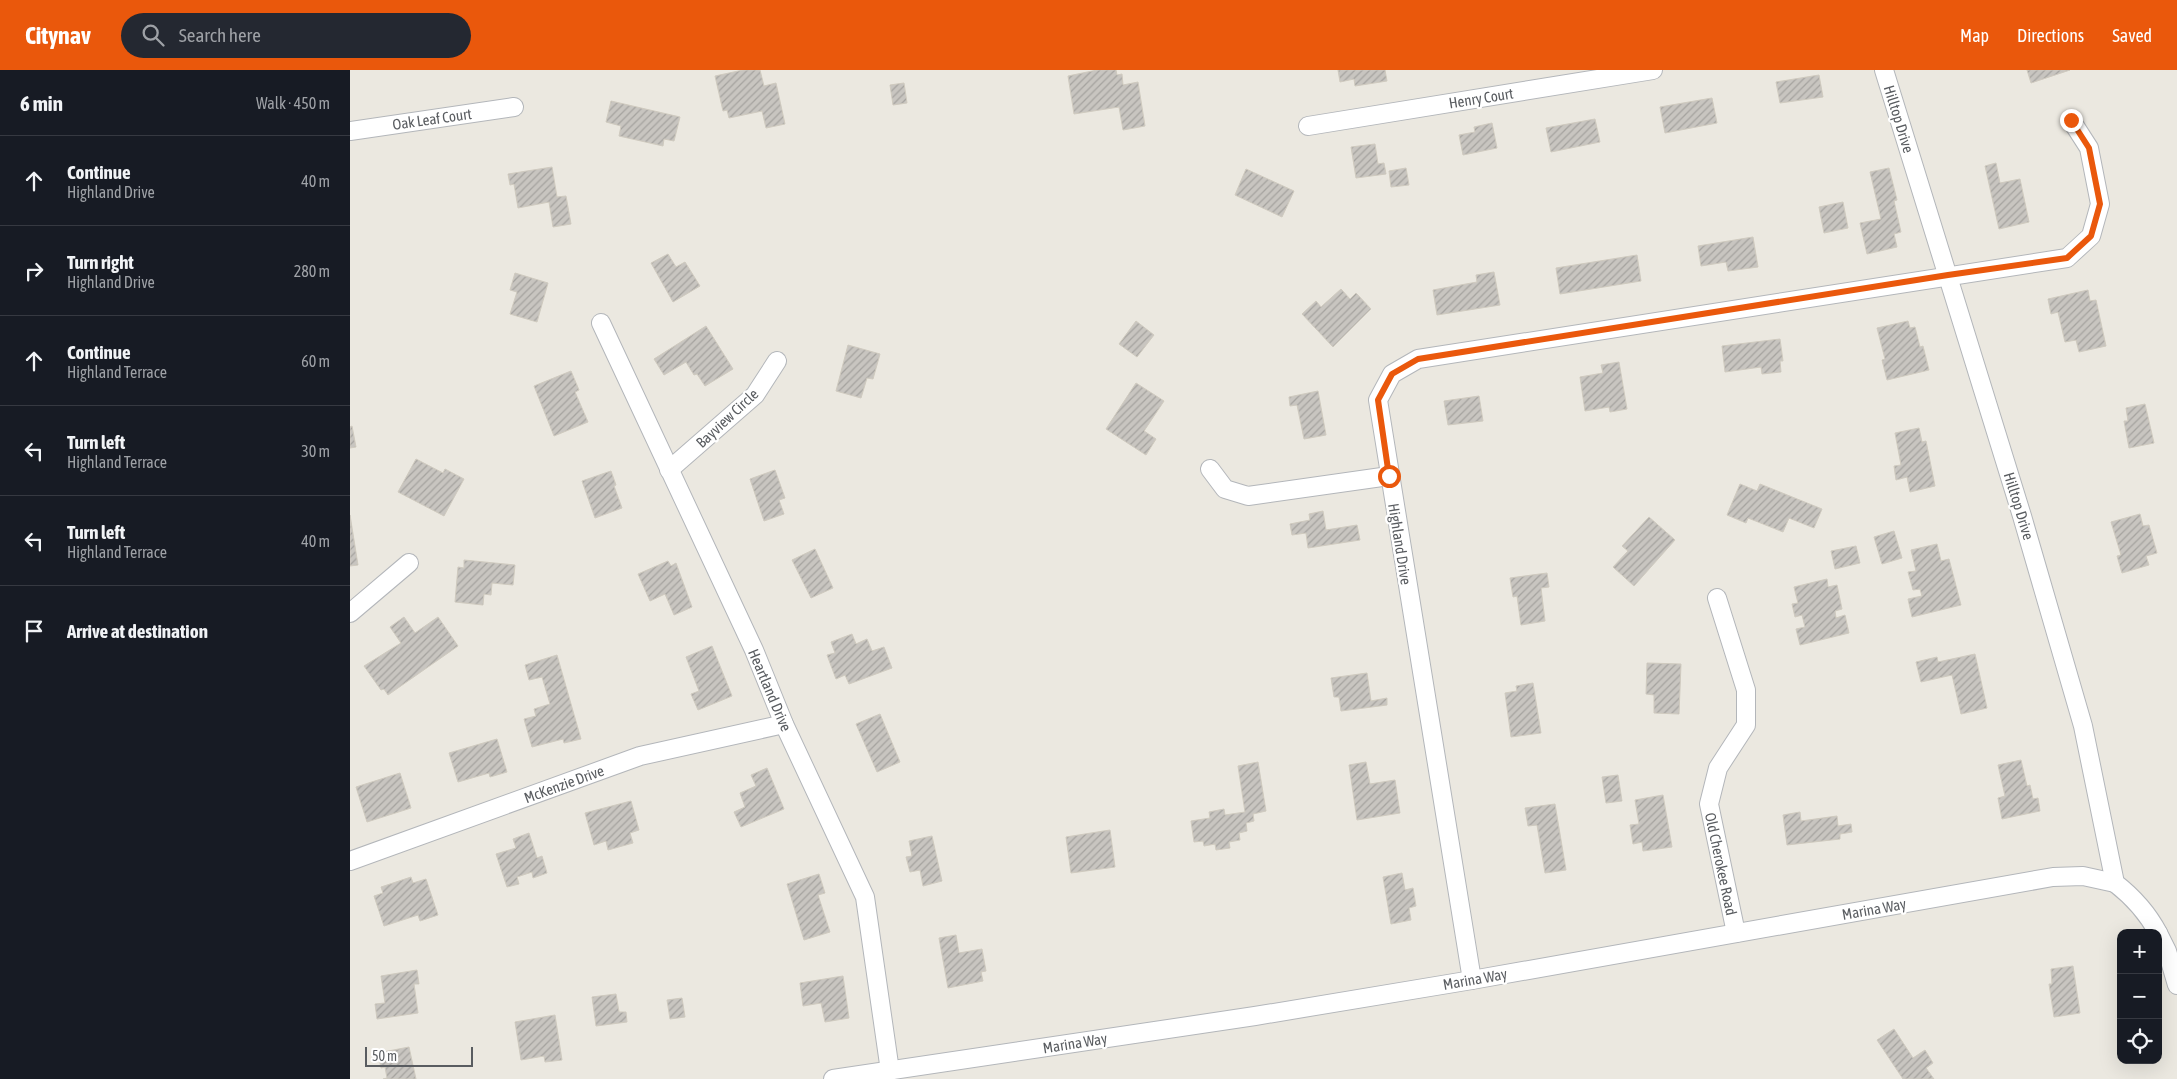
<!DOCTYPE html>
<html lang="en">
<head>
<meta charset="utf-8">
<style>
	body { margin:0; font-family:"Asap Condensed",sans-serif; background:#242831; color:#f1f3f6 }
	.controls { position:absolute; right:15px; bottom:15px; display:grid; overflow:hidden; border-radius:10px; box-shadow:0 5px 20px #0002 }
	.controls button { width:45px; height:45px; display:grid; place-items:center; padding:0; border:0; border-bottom:1px solid #363941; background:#171b24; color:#f1f3f6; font:25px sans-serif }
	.scale { position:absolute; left:15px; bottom:12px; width:108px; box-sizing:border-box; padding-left:5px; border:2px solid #595c60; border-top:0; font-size:14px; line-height:18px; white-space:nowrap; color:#595c60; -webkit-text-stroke:4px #fff; paint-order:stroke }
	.stop { position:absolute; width:15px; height:15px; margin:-11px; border:4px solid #ea580c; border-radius:50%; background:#fff }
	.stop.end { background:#ea580c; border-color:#fff; box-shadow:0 1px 5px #0008 }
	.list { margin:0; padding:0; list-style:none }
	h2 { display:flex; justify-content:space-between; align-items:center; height:65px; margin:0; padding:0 20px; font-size:21px }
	h2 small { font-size:16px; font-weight:400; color:#9ea1a6 }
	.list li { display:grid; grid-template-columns:32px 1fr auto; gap:15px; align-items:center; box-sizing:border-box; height:90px; padding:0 20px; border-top:1px solid #363941 }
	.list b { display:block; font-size:19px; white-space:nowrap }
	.list p { margin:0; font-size:16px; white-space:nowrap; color:#9ea1a6 }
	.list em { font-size:16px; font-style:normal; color:#9ea1a6 }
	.icon { flex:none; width:28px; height:28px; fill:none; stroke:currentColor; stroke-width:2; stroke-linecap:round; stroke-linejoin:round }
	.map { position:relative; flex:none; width:1827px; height:1009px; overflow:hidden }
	header { display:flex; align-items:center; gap:30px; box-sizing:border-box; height:70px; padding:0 25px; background:#ea580c; color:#fff }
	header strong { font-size:24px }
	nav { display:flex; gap:28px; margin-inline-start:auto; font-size:18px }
	.search { width:350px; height:45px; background:#242831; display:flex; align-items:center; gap:12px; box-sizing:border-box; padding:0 18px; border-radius:28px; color:#9ea1a6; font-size:19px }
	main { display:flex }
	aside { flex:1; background:#171b24 }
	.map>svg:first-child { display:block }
</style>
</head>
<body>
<header>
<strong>Citynav</strong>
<div class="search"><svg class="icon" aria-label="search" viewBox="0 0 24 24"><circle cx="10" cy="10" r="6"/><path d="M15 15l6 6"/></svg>Search here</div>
<nav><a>Map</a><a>Directions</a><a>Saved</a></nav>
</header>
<main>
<aside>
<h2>6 min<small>Walk · 450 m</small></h2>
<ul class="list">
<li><svg class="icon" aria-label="ahead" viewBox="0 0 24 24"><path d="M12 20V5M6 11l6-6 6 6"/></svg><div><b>Continue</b><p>Highland Drive</p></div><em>40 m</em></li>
<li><svg class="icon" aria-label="right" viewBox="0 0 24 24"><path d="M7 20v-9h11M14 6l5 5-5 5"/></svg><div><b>Turn right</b><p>Highland Drive</p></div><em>280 m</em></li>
<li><svg class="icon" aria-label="ahead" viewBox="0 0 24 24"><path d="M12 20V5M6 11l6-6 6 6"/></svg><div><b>Continue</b><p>Highland Terrace</p></div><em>60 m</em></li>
<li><svg class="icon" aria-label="left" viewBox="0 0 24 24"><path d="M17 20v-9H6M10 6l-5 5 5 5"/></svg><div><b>Turn left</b><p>Highland Terrace</p></div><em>30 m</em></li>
<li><svg class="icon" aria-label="left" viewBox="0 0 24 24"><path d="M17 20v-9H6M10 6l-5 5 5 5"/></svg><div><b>Turn left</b><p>Highland Terrace</p></div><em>40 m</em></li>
<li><svg class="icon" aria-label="arrive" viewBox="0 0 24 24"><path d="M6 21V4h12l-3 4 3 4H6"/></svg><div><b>Arrive at destination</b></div></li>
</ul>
</aside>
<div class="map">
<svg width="1827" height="1009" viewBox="0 0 1827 1009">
	<defs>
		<pattern id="building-hatch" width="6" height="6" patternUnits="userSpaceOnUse" patternTransform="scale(1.25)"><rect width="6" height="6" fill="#c8c5c0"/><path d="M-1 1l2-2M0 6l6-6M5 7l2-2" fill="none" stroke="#a5a39f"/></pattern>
	</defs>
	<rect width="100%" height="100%" fill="#ebe8e0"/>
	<g fill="url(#building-hatch)" stroke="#cfcabf">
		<path d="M393,0H410L414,16L426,13L435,54L416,58L412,41L379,48L377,40L373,41L365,6Z"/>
		<path d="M747,0H766L767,5L772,4L773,15L788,12L795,56L773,60L769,37L724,44L718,6Z"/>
		<path d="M988,0H1035L1037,11L1005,16L1004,9L990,12Z"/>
		<path d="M1677,0H1720L1681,13Z"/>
		<path d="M1469,5L1473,27L1430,33L1426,12Z"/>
		<path d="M554,13L557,33L543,35L540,15Z"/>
		<path d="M1362,28L1367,53L1315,63L1310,37Z"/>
		<path d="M261,31L330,47L324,71L314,69L313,76L269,66L271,56L256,52Z"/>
		<path d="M1245,49L1250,72L1201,82L1196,58Z"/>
		<path d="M1142,53L1147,78L1113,85L1109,65L1125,62L1124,57Z"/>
		<path d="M1025,74L1028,94L1034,93L1036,104L1006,108L1001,77Z"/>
		<path d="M1646,93L1650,113L1670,109L1679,152L1649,159L1635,96Z"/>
		<path d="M202,97L207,127L216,126L221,154L203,157L199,132L168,138L164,114L160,115L158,104Z"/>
		<path d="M1056,98L1059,115L1041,117L1039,101Z"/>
		<path d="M1539,98L1547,130L1544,131L1551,162L1544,164L1547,177L1517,184L1510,153L1531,149L1520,102Z"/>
		<path d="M896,99L944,121L932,147L885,125Z"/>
		<path d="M1493,132L1498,158L1474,163L1469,137Z"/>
		<path d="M1403,167L1408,197L1378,201L1376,192L1351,196L1348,176Z"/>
		<path d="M318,184L326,197L335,192L350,216L323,232L301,193Z"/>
		<path d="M1287,185L1291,211L1210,224L1206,198Z"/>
		<path d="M1144,202L1150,235L1087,245L1083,220L1127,212L1126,205Z"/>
		<path d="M165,203L198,213L187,252L160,244L167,222L160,220Z"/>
		<path d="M991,219L1000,229L1006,223L1021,239L983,277L952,244L966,231L971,237Z"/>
		<path d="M1738,220L1740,231L1746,230L1756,276L1729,282L1726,270L1715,272L1708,242L1701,244L1698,229Z"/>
		<path d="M786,251L804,265L787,287L769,274Z"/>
		<path d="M1558,251L1560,258L1565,257L1570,277L1573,276L1579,300L1537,310L1532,290L1535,289L1527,258Z"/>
		<path d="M356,256L383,299L355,316L347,304L344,305L336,292L314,305L304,289Z"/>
		<path d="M1430,269L1433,291H1430L1431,302L1412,304L1411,297L1375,302L1372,276Z"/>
		<path d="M498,275L530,284L523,309L517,308L511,328L486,321Z"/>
		<path d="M1269,292L1277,339L1260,342L1259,337L1235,341L1230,307L1253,303L1251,295Z"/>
		<path d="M221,301L229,320L225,322L238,352L204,366L184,316Z"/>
		<path d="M786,313L814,331L794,361L806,369L796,385L756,359Z"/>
		<path d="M968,321L976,365L954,369L947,335L940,336L939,327Z"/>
		<path d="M1129,326L1133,351L1098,355L1094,331Z"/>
		<path d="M1795,334L1804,373L1779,378L1774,351H1778L1776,338Z"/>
		<path d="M2,356L6,377L0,378V357Z"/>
		<path d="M1569,358L1572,372L1576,371L1585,416L1560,422L1557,407L1546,410L1544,396L1551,395L1545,363Z"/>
		<path d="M66,389L93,403L95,399L114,409L94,446L48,422Z"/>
		<path d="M425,400L435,428L429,430L434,444L414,451L400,409Z"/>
		<path d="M261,401L266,415L264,416L272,438L245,448L232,411Z"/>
		<path d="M1390,414L1407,421L1410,414L1472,439L1464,458L1439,448L1433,462L1398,448L1396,453L1377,445Z"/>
		<path d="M973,441L976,460L1007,455L1010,470L958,478L956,463L942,465L940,454L960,450L959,444Z"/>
		<path d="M1790,444L1793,456L1799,455L1807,483L1796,486L1799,495L1772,503L1767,486L1771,485L1761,452Z"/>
		<path d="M0,445L8,495L0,496Z"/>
		<path d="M1299,447L1325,470L1284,516L1263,497L1278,481L1272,476Z"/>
		<path d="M1544,461L1552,488L1532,494L1524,467Z"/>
		<path d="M1587,474L1591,491L1599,489L1611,535L1562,547L1558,529L1572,526L1570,519L1563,520L1558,502L1566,501L1561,480Z"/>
		<path d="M1506,476L1510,493L1485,499L1481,481Z"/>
		<path d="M465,479L483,518L461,528L442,490Z"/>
		<path d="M114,490L165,495L163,515L142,513L141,525L134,524L133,535L105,532L108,497L114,498Z"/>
		<path d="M318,491L321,496L326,493L342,537L324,545L315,524L300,531L288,504Z"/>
		<path d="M1197,503L1199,517L1191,518L1195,551L1171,555L1167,526L1163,527L1160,508Z"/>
		<path d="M1477,509L1478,517L1487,515L1492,539L1485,541L1486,548L1495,545L1499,563L1450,575L1446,559L1455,557L1452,545L1445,547L1442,534L1448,533L1444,517Z"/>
		<path d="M54,547L65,563L88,547L108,576L38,625L34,619L31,620L14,596L51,573L40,557Z"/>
		<path d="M502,564L506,574L517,569L522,581L534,577L542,598L499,614L495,605L486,609L477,585L485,583L481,572Z"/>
		<path d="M362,576L382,626L348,640L341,624L349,621L336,587Z"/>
		<path d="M1625,584L1637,638L1611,644L1602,605L1571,612L1566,592L1587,587L1588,592Z"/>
		<path d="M207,585L231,669L214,673L213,669L182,677L174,649L186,646L184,639L200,634L192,607L179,610L175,595Z"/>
		<path d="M1297,593L1331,594L1329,644L1304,643V625L1296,624Z"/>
		<path d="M1017,603L1021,631L1037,628V635L991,641L989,627H984L981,608Z"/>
		<path d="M1183,613L1191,663L1161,667L1155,623L1167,621L1166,616Z"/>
		<path d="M530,644L550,692L527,702L506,654Z"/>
		<path d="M147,669L157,702L140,707L139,703L108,712L99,683Z"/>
		<path d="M1671,690L1677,716L1680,715L1683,729L1688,728L1690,741L1652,749L1648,728L1655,726L1648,695Z"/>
		<path d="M908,692L916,741L903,744L904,751L896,753L897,761L889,763L890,770L879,772L880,778L866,780L865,774L854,776L853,771L844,772L841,751L860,748L859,742L874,739L875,745L895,742L888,696Z"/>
		<path d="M1016,692L1020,714L1045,710L1050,743L1007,750L999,695Z"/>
		<path d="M417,698L434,739L391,757L384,742L395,737L390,723L406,716L401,705Z"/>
		<path d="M50,703L61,738L17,752L6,717Z"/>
		<path d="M1268,705L1272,731L1256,733L1252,707Z"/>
		<path d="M1313,725L1322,777L1293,781L1292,772L1283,774L1280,755L1289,754L1285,730Z"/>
		<path d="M281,731L289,760L280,763L283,773L258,780L256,771L244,775L235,743Z"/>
		<path d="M1205,734L1216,800L1195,803L1187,755L1178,756L1175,738Z"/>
		<path d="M1450,742L1451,751L1487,746L1488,756L1501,754L1502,762L1490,764V769L1437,775L1433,745Z"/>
		<path d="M760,760L765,797L721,803L716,767Z"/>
		<path d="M179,763L187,788L192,786L197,803L183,808L182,802L167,807L169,814L157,817L146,784L166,778L163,769Z"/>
		<path d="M582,766L592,811L573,816L570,800L560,802L556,787L562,786L559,771Z"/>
		<path d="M1052,803L1055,820L1063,818L1066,836L1059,838L1061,850L1041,854L1033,807Z"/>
		<path d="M469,804L475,823L468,825L480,862L454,870L437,814Z"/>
		<path d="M61,807L63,813L76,809L88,845L70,851L68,845L34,856L24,826L33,823L31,817Z"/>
		<path d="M606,865L609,883L632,879L636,901L631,902L633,911L598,918L589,868Z"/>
		<path d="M1723,896L1730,943L1704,947L1699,914H1702L1701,899Z"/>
		<path d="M67,900L69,914H64L68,943L27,949L25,934L35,933L31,906Z"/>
		<path d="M493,906L499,948L475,952L471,933L453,936L450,913Z"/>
		<path d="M266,924L269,942H276L277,952L246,956L242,927Z"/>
		<path d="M332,928L335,947L320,949L317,930Z"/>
		<path d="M205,945L212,990L195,992L194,986L171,990L165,952Z"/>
		<path d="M1544,959L1563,988L1575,980L1583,993L1576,998L1584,1009H1553L1527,970Z"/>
		<path d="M59,977L66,1009H33L37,1008L35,997L31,998L28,983Z"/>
	</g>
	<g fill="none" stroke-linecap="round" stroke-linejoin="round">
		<g stroke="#b3b6ba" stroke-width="20">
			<g id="minor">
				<path d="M1534,0L1672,446L1733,656L1765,813C1783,827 1797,842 1808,863"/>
				<path d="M958,56L1303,0"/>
				<path d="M0,61L164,37"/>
				<path d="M251,253L404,580L434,654L515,827L540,1001"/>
				<path d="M860,399L875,419L898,426L1039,406"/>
				<path d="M319,400L405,325L427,291"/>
				<path d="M1367,528L1396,620V655L1368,698L1359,734L1386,863"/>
				<path d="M0,543L59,493"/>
				<path d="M0,791L290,686L434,654"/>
				<path d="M1808,863L1817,881L1827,915"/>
				<path d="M1122,910L1028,330L1042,304L1068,289L1717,188L1741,166L1750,134L1739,78L1721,50"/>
				<path d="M483,1009L905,946L1122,910L1703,807L1733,806L1765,813"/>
			</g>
		</g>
		<use href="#minor" stroke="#fff" stroke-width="18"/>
	</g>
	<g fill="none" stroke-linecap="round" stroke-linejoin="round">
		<path stroke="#ea580c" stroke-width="6" d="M1039,406L1028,330L1042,304L1068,289L1598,205L1717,188L1741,166L1750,134L1739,78L1721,50"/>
	</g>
	<g text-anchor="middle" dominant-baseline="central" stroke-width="4.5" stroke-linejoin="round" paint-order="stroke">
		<g font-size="15" fill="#595c60" stroke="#fff">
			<text transform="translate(1131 28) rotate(-9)">Henry Court</text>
			<text transform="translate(82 49) rotate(-8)">Oak Leaf Court</text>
			<text transform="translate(1549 49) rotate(73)">Hilltop Drive</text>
			<text transform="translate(377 348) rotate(-43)">Bayview Circle</text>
			<text transform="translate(1669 436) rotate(73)">Hilltop Drive</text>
			<text transform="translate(1050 474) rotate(81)">Highland Drive</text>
			<text transform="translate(420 620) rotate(67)">Heartland Drive</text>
			<text transform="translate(214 714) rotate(-20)">McKenzie Drive</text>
			<text transform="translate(1371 794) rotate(78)">Old Cherokee Road</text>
			<text transform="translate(1524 839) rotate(-10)">Marina Way</text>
			<text transform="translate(1125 909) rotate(-10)">Marina Way</text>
			<text transform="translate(725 973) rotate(-9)">Marina Way</text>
		</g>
	</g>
</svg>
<div class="controls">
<button>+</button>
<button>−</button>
<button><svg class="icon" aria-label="locate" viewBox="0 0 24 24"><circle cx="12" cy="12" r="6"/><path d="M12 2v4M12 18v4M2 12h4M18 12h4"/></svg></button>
</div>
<div class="scale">50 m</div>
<div class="stop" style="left:1039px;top:406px"></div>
<div class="stop end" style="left:1721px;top:50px"></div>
</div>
</main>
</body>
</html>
